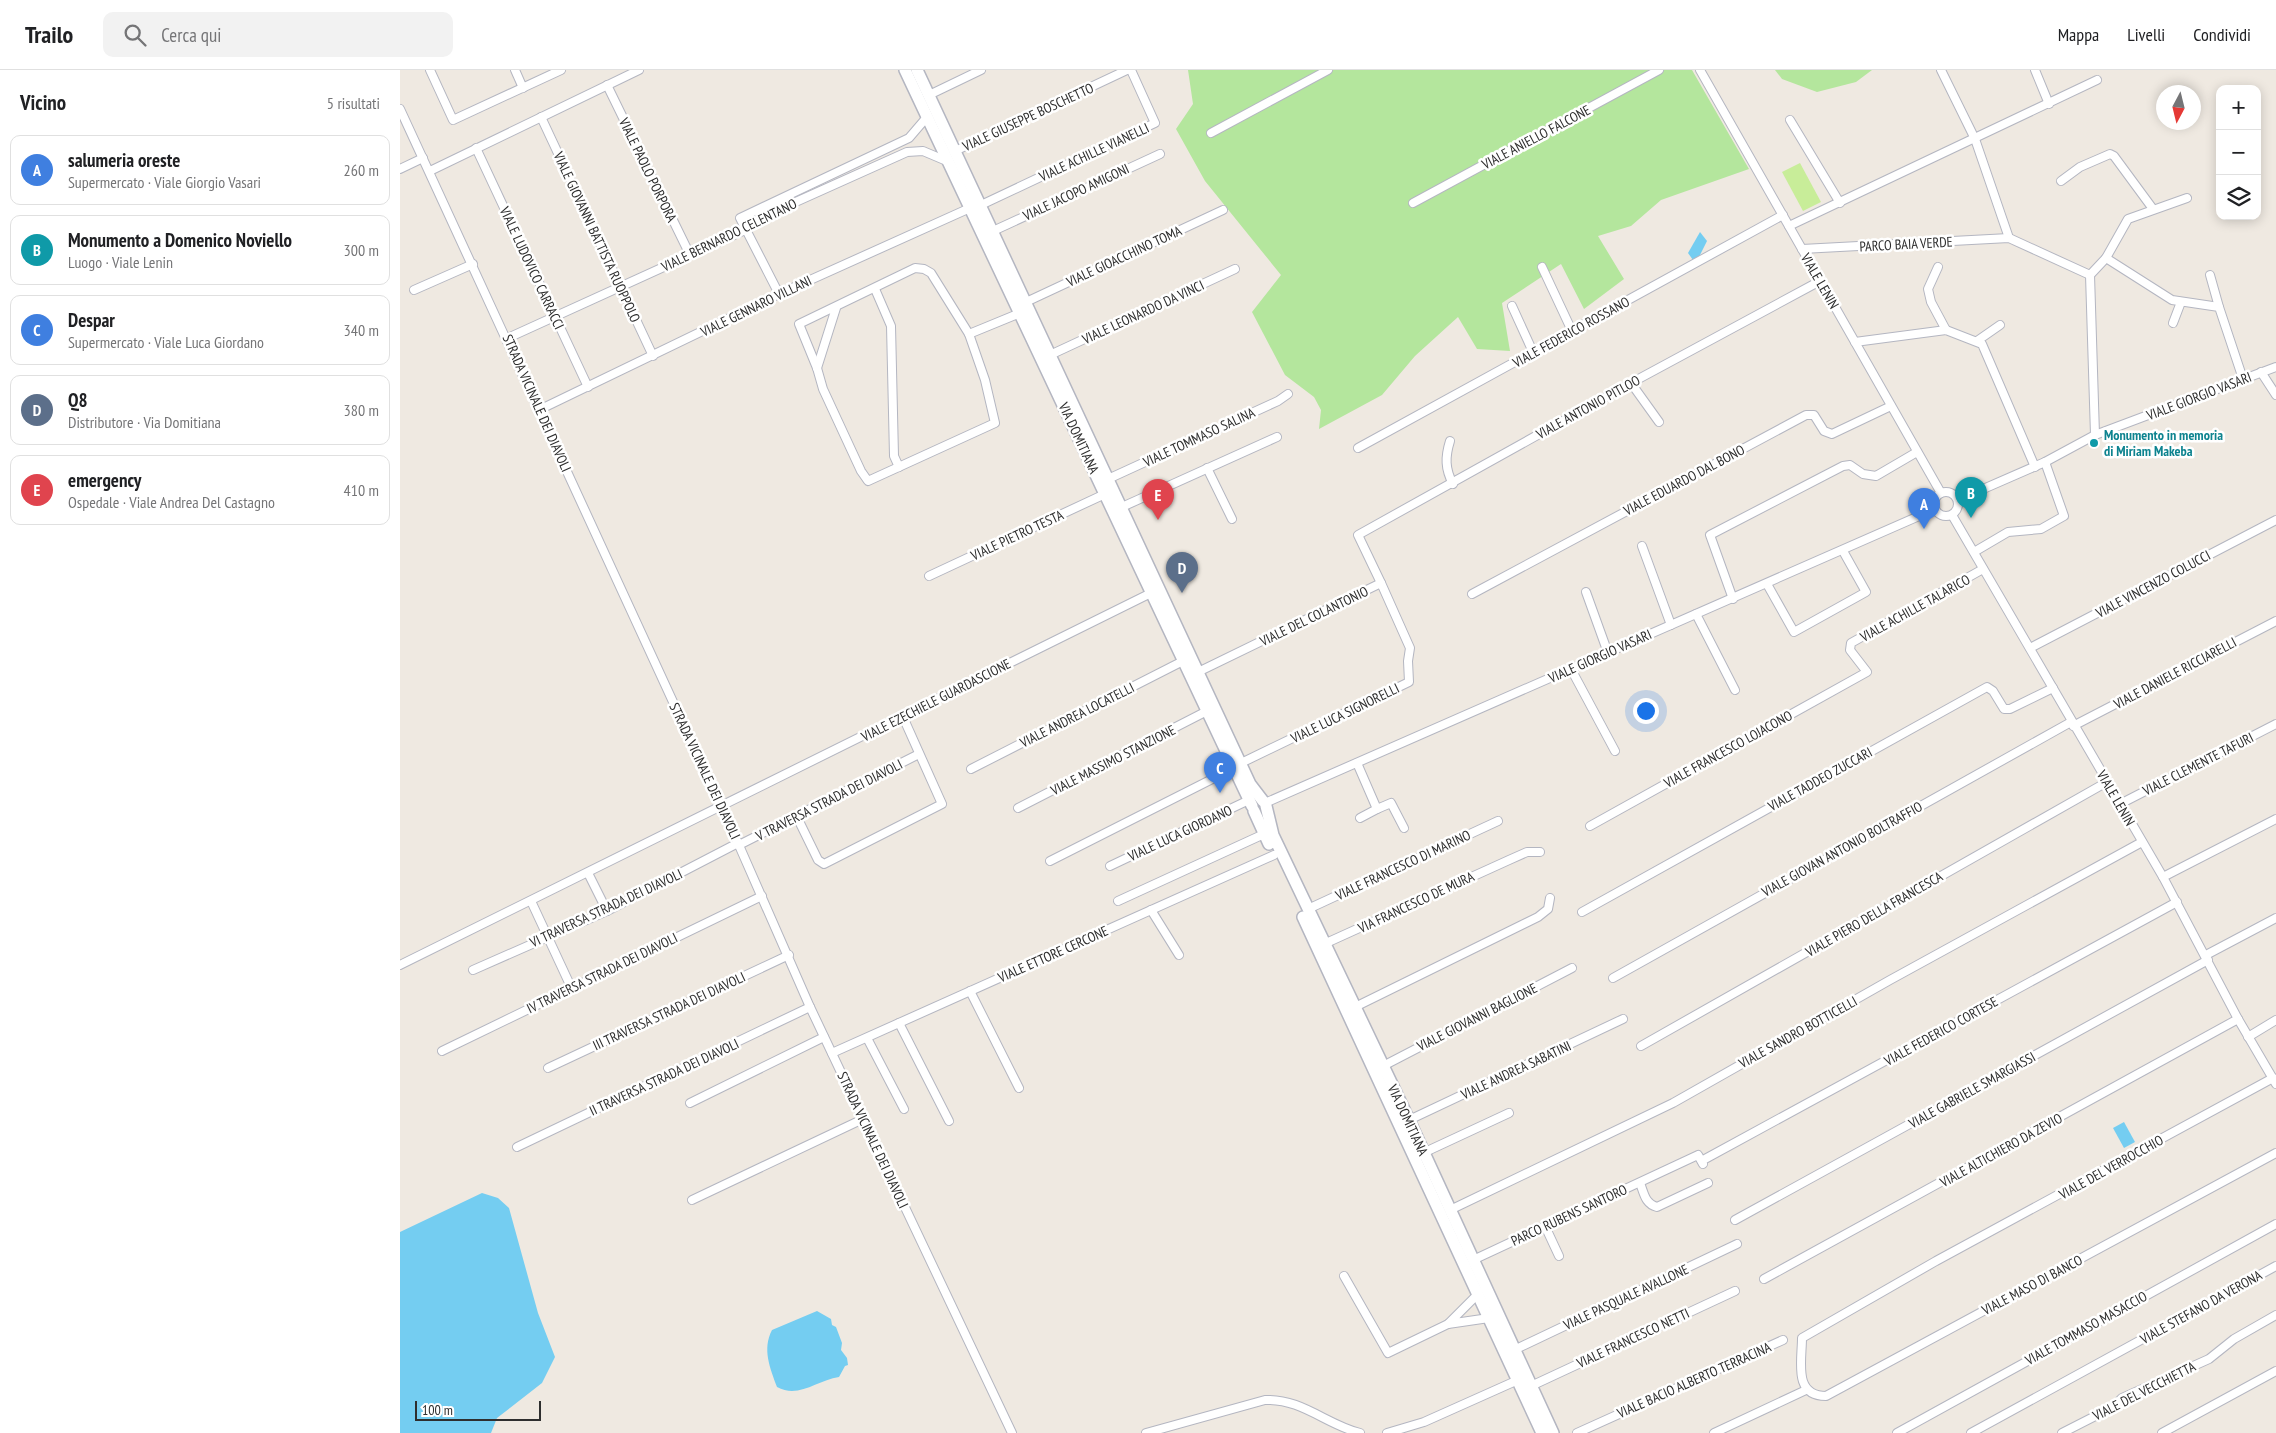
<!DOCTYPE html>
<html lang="it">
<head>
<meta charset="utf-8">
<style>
	body { margin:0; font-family:"PT Sans Narrow",sans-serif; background:#f2f2f2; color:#202124 }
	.controls { position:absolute; right:15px; top:15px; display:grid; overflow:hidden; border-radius:10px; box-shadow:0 2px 12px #0003 }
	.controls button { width:45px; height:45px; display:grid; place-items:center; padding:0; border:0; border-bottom:1px solid #e0e0e0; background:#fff; color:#202124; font:25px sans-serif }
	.compass { position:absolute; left:1756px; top:15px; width:45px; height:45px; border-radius:50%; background:#fff; box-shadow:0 2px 12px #0003; rotate:187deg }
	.scale { position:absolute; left:15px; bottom:12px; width:126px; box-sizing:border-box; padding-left:5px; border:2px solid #2e2e2e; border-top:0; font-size:14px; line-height:18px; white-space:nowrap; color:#2e2e2e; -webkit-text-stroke:4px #fff; paint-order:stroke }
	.you { position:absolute; left:1245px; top:640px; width:18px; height:18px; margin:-12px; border:4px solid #fff; border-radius:50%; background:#1a73e8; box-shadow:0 0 0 8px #1a73e833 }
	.badge { display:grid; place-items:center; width:32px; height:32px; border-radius:50%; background:#111827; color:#fff; font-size:16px; font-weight:700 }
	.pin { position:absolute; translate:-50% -41px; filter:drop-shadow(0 1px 2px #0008) }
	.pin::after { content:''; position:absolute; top:26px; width:18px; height:15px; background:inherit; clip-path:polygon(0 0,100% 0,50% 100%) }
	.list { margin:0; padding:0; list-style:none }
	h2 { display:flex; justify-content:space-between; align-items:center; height:65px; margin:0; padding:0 20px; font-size:21px }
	h2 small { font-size:16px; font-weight:400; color:#757577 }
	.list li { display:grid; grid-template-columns:32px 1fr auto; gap:15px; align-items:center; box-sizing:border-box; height:70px; margin:0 10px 10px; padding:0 10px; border:1px solid #e0e0e0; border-radius:10px }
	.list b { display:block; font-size:19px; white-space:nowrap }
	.list p { margin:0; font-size:16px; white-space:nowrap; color:#757577 }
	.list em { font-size:16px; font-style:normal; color:#757577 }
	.icon { flex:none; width:28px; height:28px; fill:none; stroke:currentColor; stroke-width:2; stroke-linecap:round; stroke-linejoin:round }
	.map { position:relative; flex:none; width:1876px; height:1363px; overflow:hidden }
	header { display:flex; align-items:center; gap:30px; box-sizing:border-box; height:70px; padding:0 25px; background:#fff; border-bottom:1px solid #e0e0e0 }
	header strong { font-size:24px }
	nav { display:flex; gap:28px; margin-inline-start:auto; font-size:18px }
	.search { width:350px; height:45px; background:#f2f2f2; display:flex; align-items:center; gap:12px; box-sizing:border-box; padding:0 18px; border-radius:10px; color:#757577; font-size:19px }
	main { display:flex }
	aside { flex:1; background:#fff }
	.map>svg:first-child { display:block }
</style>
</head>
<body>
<header>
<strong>Trailo</strong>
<div class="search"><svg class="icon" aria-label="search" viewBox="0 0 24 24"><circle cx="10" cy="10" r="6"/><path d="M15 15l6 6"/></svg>Cerca qui</div>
<nav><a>Mappa</a><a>Livelli</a><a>Condividi</a></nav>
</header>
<main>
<aside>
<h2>Vicino<small>5 risultati</small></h2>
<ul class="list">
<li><span class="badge" style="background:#3f7fe0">A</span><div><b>salumeria oreste</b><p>Supermercato · Viale Giorgio Vasari</p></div><em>260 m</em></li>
<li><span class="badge" style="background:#0f9aa8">B</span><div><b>Monumento a Domenico Noviello</b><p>Luogo · Viale Lenin</p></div><em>300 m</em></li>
<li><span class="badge" style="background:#3f7fe0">C</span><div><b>Despar</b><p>Supermercato · Viale Luca Giordano</p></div><em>340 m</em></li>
<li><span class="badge" style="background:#5c6f8a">D</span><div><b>Q8</b><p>Distributore · Via Domitiana</p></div><em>380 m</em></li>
<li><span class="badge" style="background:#e0444e">E</span><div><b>emergency</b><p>Ospedale · Viale Andrea Del Castagno</p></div><em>410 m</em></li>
</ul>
</aside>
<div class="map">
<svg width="1876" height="1363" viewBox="0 0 1876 1363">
	<rect width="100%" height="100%" fill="#efe9e1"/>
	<g fill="#b4e69d">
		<path d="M788,0H1292L1349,99L1261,130L1231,156L1198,166L1224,209L1184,239L1161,194L1102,233L1110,281L1077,279L1058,247L1015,286L982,325L919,359L921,340L914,327L885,305L852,242L881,205L805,111L776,59L793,34Z"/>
		<path d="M1375,0H1472L1456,12L1417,22L1382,9Z"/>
	</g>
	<path fill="#c8ed99" d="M1400,93L1421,132L1403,141L1382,102Z"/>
	<g fill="#74cdf1">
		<path d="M1300,162L1307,171L1299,187L1293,190L1288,183Z"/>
		<path d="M1724,1052L1735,1072L1724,1078L1713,1058Z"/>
		<path d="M82,1123L98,1128L109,1138L138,1243L155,1287L142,1313L97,1348L91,1363H0V1162Z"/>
		<path d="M417,1241L431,1249L432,1255L436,1257L442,1273L441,1280L447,1288L448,1295L445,1296L439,1307C417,1310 399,1329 377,1317C370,1298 362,1279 372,1260Z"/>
	</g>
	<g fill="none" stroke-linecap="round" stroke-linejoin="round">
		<g stroke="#b4b6c1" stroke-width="10">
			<g id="minor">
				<path d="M30,0L53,50L161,0"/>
				<path d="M115,0L123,18"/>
				<path d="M1300,0L1541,423"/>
				<path d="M1541,0L1575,69L1609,168"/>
				<path d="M1635,0L1649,34"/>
				<path d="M207,15L290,185"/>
				<path d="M529,25L581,0"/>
				<path d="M0,39L338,773L410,937L612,1363"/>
				<path d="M141,47L253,286"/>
				<path d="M1390,50L1440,133"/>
				<path d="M811,63L928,0"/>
				<path d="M76,78L188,317"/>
				<path d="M555,81L727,0"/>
				<path d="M0,99L23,88"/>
				<path d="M32,100L239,0"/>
				<path d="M1661,111L1680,97L1710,84L1714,86L1753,139"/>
				<path d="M1013,133L1259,0"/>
				<path d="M581,135L755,53L731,0"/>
				<path d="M1389,156L1697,10"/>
				<path d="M593,161L760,84"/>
				<path d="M1402,179L1609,168L1690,205L1706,188L1728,149L1787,128"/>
				<path d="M1706,188L1772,230L1819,237L1843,309"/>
				<path d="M1142,197L1172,261"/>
				<path d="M1538,197L1528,219L1531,232L1546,260"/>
				<path d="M515,198L524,199L531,203L569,264L585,310L595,353L468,411L461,401L423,319L417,298L399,254Z"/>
				<path d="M1690,205L1695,365"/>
				<path d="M1810,205L1819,237"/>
				<path d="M475,219L491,256L494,386L499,397"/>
				<path d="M14,220L73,194"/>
				<path d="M379,224L340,148L509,68L527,47"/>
				<path d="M626,232L823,140"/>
				<path d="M1112,236L1133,282"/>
				<path d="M1773,253L1781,232"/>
				<path d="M569,264L620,243"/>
				<path d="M110,267L345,160L360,148L507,82L523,81L549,92"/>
				<path d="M1577,271L1600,255"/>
				<path d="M1455,272L1546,260L1582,274L1635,397"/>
				<path d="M650,285L835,199"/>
				<path d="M417,298L436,238"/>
				<path d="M1861,302L1876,325"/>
				<path d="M1231,313L1259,352"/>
				<path d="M143,338L379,224L570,138"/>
				<path d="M1050,371C1045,387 1045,399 1053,414"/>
				<path d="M958,378L1383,145"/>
				<path d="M807,398L832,449"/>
				<path d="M708,409L878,331L888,324"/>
				<circle cx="1546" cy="434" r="12"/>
				<path d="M1558,430L1645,392L1695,365L1876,297"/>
				<path d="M722,437L877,367"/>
				<path d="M1552,445L1763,807L1838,949L1876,1014"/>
				<path d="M1242,476L1271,555"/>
				<path d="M1574,482L1608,462L1641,459L1664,446L1645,392"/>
				<path d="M529,506L705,424"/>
				<path d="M1367,514L1394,562L1466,522L1443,481"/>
				<path d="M1186,522L1208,583"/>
				<path d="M1072,524L1406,345H1414L1424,361L1432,364L1491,336"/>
				<path d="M1333,529L1310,465L1443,396L1450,395L1463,404L1476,406L1517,382"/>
				<path d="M1296,544L1335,620"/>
				<path d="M1630,578L1876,450"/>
				<path d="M1171,599L1215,681"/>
				<path d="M798,602L981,513L958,465L1231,313L1420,211"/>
				<path d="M1673,656L1876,551"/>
				<path d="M841,693L1009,612L1008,591L1010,578L981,513"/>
				<path d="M957,693L977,739L960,748"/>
				<path d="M571,699L783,591"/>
				<path d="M865,733L1535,439"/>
				<path d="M1720,734L1876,654"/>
				<path d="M618,738L807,641"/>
				<path d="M977,739L991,733L1004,758"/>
				<path d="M397,747L418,790L424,794L542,734L503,647"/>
				<path d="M1190,756L1467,602L1450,580L1451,573L1583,499"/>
				<path d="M339,775L519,684"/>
				<path d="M650,791L834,698"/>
				<path d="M710,796L849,730"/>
				<path d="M188,803L207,841"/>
				<path d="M1763,807L1876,749"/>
				<path d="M131,831L171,917"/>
				<path d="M718,831L864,764"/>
				<path d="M908,839L1098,751"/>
				<path d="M751,840L779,885"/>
				<path d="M1182,842L1587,617L1593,621L1604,639H1610L1653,618"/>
				<path d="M924,874L1109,790L1127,782H1140"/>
				<path d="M1806,885L1876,848"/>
				<path d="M0,895L751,523"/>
				<path d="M73,900L207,841L338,773"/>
				<path d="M1213,908L1671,652"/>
				<path d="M570,921L619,1018"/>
				<path d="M955,937L1138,847L1148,839L1150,828"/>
				<path d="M499,953L549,1051"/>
				<path d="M1848,967L1876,950"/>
				<path d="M467,968L504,1039"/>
				<path d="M1241,976L1707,712"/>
				<path d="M42,981L362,826"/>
				<path d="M432,983L874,785"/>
				<path d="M983,996L1172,898"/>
				<path d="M148,998L389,885"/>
				<path d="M1873,1008L1536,1191L1402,1268C1402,1291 1393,1326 1426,1326L1876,1083"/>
				<path d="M290,1033L424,967"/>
				<path d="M1009,1050L1223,949"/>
				<path d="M117,1077L410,937"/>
				<path d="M1023,1083L1109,1043"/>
				<path d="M1305,1089L1777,832"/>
				<path d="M1240,1113C1244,1123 1245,1134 1257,1137L1308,1113"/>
				<path d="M292,1130L463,1049"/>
				<path d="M1050,1140L1273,1033L1490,910L1742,772"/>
				<path d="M1335,1150L1808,890"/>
				<path d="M1145,1156L1159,1186"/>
				<path d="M1073,1190L1298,1085L1303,1094"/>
				<path d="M944,1206L988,1283L1048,1254"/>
				<path d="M1364,1209L1838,949"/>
				<path d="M1078,1224L1048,1254L1089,1248"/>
				<path d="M1114,1280L1337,1174"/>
				<path d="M1131,1316L1335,1221"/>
				<path d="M746,1363L865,1330C901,1328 927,1355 960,1363"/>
				<path d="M987,1363L1024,1352L1118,1310"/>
				<path d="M1177,1363L1383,1270"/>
				<path d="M1314,1363L1406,1320"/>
				<path d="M1497,1363L1876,1154"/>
				<path d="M1571,1363L1876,1196"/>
				<path d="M1662,1363L1713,1337L1722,1328L1809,1289L1834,1269L1876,1245"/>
				<path d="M1762,1363L1876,1301"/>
			</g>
		</g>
		<g stroke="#b4b6c1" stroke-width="14">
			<g id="secondary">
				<path d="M505,0L852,736"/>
				<path d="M517,0L850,714L863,731"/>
				<path d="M866,736L873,765L1009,1050L1153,1363"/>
				<path d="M854,741L869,774"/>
				<path d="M903,847L1142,1363"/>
			</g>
		</g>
		<use href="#minor" stroke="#fff" stroke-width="8"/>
		<use href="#secondary" stroke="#fff" stroke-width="11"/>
	</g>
	<circle fill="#0f9aa8" stroke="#fff" stroke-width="2" cx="1694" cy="373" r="5"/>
	<g text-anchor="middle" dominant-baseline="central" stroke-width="5" stroke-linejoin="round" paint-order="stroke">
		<g font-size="14" fill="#2e2e2e" stroke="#fff">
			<text transform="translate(628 47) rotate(-25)">VIALE GIUSEPPE BOSCHETTO</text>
			<text transform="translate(1136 67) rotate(-28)">VIALE ANIELLO FALCONE</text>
			<text transform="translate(694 82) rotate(-25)">VIALE ACHILLE VIANELLI</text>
			<text transform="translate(248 100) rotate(64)">VIALE PAOLO PORPORA</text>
			<text transform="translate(676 122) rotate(-25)">VIALE JACOPO AMIGONI</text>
			<text transform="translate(329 165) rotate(-26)">VIALE BERNARDO CELENTANO</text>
			<text transform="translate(197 167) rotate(65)">VIALE GIOVANNI BATTISTA RUOPPOLO</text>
			<text transform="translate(1506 174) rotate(-3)">PARCO BAIA VERDE</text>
			<text transform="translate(724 186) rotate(-25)">VIALE GIOACCHINO TOMA</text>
			<text transform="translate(132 198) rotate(65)">VIALE LUDOVICO CARRACCI</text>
			<text transform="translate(1420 211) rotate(60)">VIALE LENIN</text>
			<text transform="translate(356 236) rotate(-26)">VIALE GENNARO VILLANI</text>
			<text transform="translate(743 242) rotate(-25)">VIALE LEONARDO DA VINCI</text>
			<text transform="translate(1171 262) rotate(-29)">VIALE FEDERICO ROSSANO</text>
			<text transform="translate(1799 326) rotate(-21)">VIALE GIORGIO VASARI</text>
			<text transform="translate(137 333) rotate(66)">STRADA VICINALE DEI DIAVOLI</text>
			<text transform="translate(1188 337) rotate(-29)">VIALE ANTONIO PITLOO</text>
			<text transform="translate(799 367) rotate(-25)">VIALE TOMMASO SALINA</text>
			<text transform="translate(679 368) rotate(65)">VIA DOMITIANA</text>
			<text transform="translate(1284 410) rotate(-28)">VIALE EDUARDO DAL BONO</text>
			<text transform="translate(617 465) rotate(-25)">VIALE PIETRO TESTA</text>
			<text transform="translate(1753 514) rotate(-28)">VIALE VINCENZO COLUCCI</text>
			<text transform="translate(1515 538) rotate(-29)">VIALE ACHILLE TALARICO</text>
			<text transform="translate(914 546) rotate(-26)">VIALE DEL COLANTONIO</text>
			<text transform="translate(1200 586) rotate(-24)">VIALE GIORGIO VASARI</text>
			<text transform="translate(1775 603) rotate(-28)">VIALE DANIELE RICCIARELLI</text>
			<text transform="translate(536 630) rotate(-27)">VIALE EZECHIELE GUARDASCIONE</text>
			<text transform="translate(945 643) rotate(-26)">VIALE LUCA SIGNORELLI</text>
			<text transform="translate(677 645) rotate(-27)">VIALE ANDREA LOCATELLI</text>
			<text transform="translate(1328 679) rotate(-29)">VIALE FRANCESCO LOJACONO</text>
			<text transform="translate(713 690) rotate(-27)">VIALE MASSIMO STANZIONE</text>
			<text transform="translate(1798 694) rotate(-27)">VIALE CLEMENTE TAFURI</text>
			<text transform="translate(305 701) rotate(65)">STRADA VICINALE DEI DIAVOLI</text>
			<text transform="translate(1420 709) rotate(-29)">VIALE TADDEO ZUCCARI</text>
			<text transform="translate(1716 728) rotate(60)">VIALE LENIN</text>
			<text transform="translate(429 730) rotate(-27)">V TRAVERSA STRADA DEI DIAVOLI</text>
			<text transform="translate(780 763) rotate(-25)">VIALE LUCA GIORDANO</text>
			<text transform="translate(1442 779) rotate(-29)">VIALE GIOVAN ANTONIO BOLTRAFFIO</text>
			<text transform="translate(1003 795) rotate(-25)">VIALE FRANCESCO DI MARINO</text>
			<text transform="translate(1016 832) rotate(-25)">VIA FRANCESCO DE MURA</text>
			<text transform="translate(206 838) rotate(-25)">VI TRAVERSA STRADA DEI DIAVOLI</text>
			<text transform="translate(1474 844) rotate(-30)">VIALE PIERO DELLA FRANCESCA</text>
			<text transform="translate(653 884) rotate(-24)">VIALE ETTORE CERCONE</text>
			<text transform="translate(202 903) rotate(-26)">IV TRAVERSA STRADA DEI DIAVOLI</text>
			<text transform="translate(269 941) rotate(-25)">III TRAVERSA STRADA DEI DIAVOLI</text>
			<text transform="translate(1077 947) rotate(-27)">VIALE GIOVANNI BAGLIONE</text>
			<text transform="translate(1541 961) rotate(-29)">VIALE FEDERICO CORTESE</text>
			<text transform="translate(1398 962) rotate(-29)">VIALE SANDRO BOTTICELLI</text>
			<text transform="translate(1116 1000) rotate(-25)">VIALE ANDREA SABATINI</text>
			<text transform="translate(264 1007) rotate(-25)">II TRAVERSA STRADA DEI DIAVOLI</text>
			<text transform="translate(1572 1020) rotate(-29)">VIALE GABRIELE SMARGIASSI</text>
			<text transform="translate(1008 1050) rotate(65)">VIA DOMITIANA</text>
			<text transform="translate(473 1070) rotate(65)">STRADA VICINALE DEI DIAVOLI</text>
			<text transform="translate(1601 1080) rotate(-29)">VIALE ALTICHIERO DA ZEVIO</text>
			<text transform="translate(1711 1097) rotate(-29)">VIALE DEL VERROCCHIO</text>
			<text transform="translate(1169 1145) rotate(-25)">PARCO RUBENS SANTORO</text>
			<text transform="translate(1632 1215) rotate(-28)">VIALE MASO DI BANCO</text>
			<text transform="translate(1226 1227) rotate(-25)">VIALE PASQUALE AVALLONE</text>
			<text transform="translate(1801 1237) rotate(-29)">VIALE STEFANO DA VERONA</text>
			<text transform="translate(1686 1258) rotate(-29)">VIALE TOMMASO MASACCIO</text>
			<text transform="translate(1233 1268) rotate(-25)">VIALE FRANCESCO NETTI</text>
			<text transform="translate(1294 1310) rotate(-24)">VIALE BACIO ALBERTO TERRACINA</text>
			<text transform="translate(1744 1321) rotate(-27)">VIALE DEL VECCHIETTA</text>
		</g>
		<g font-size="14" font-weight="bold" fill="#0d838f" stroke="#fff" text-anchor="start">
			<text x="1704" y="365">Monumento in memoria<tspan x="1704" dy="16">di Miriam Makeba</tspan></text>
		</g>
	</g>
</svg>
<div class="controls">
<button>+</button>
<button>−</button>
<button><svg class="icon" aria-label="layers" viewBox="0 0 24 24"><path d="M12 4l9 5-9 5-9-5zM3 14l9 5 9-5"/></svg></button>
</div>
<svg class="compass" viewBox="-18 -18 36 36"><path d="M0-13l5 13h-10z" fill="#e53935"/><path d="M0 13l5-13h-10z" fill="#757577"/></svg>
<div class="scale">100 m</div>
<div class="you"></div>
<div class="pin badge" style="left:1524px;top:459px;background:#3f7fe0">A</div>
<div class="pin badge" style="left:1571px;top:448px;background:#0f9aa8">B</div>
<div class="pin badge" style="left:820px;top:723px;background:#3f7fe0">C</div>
<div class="pin badge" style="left:782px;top:523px;background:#5c6f8a">D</div>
<div class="pin badge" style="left:758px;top:450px;background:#e0444e">E</div>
</div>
</main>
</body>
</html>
